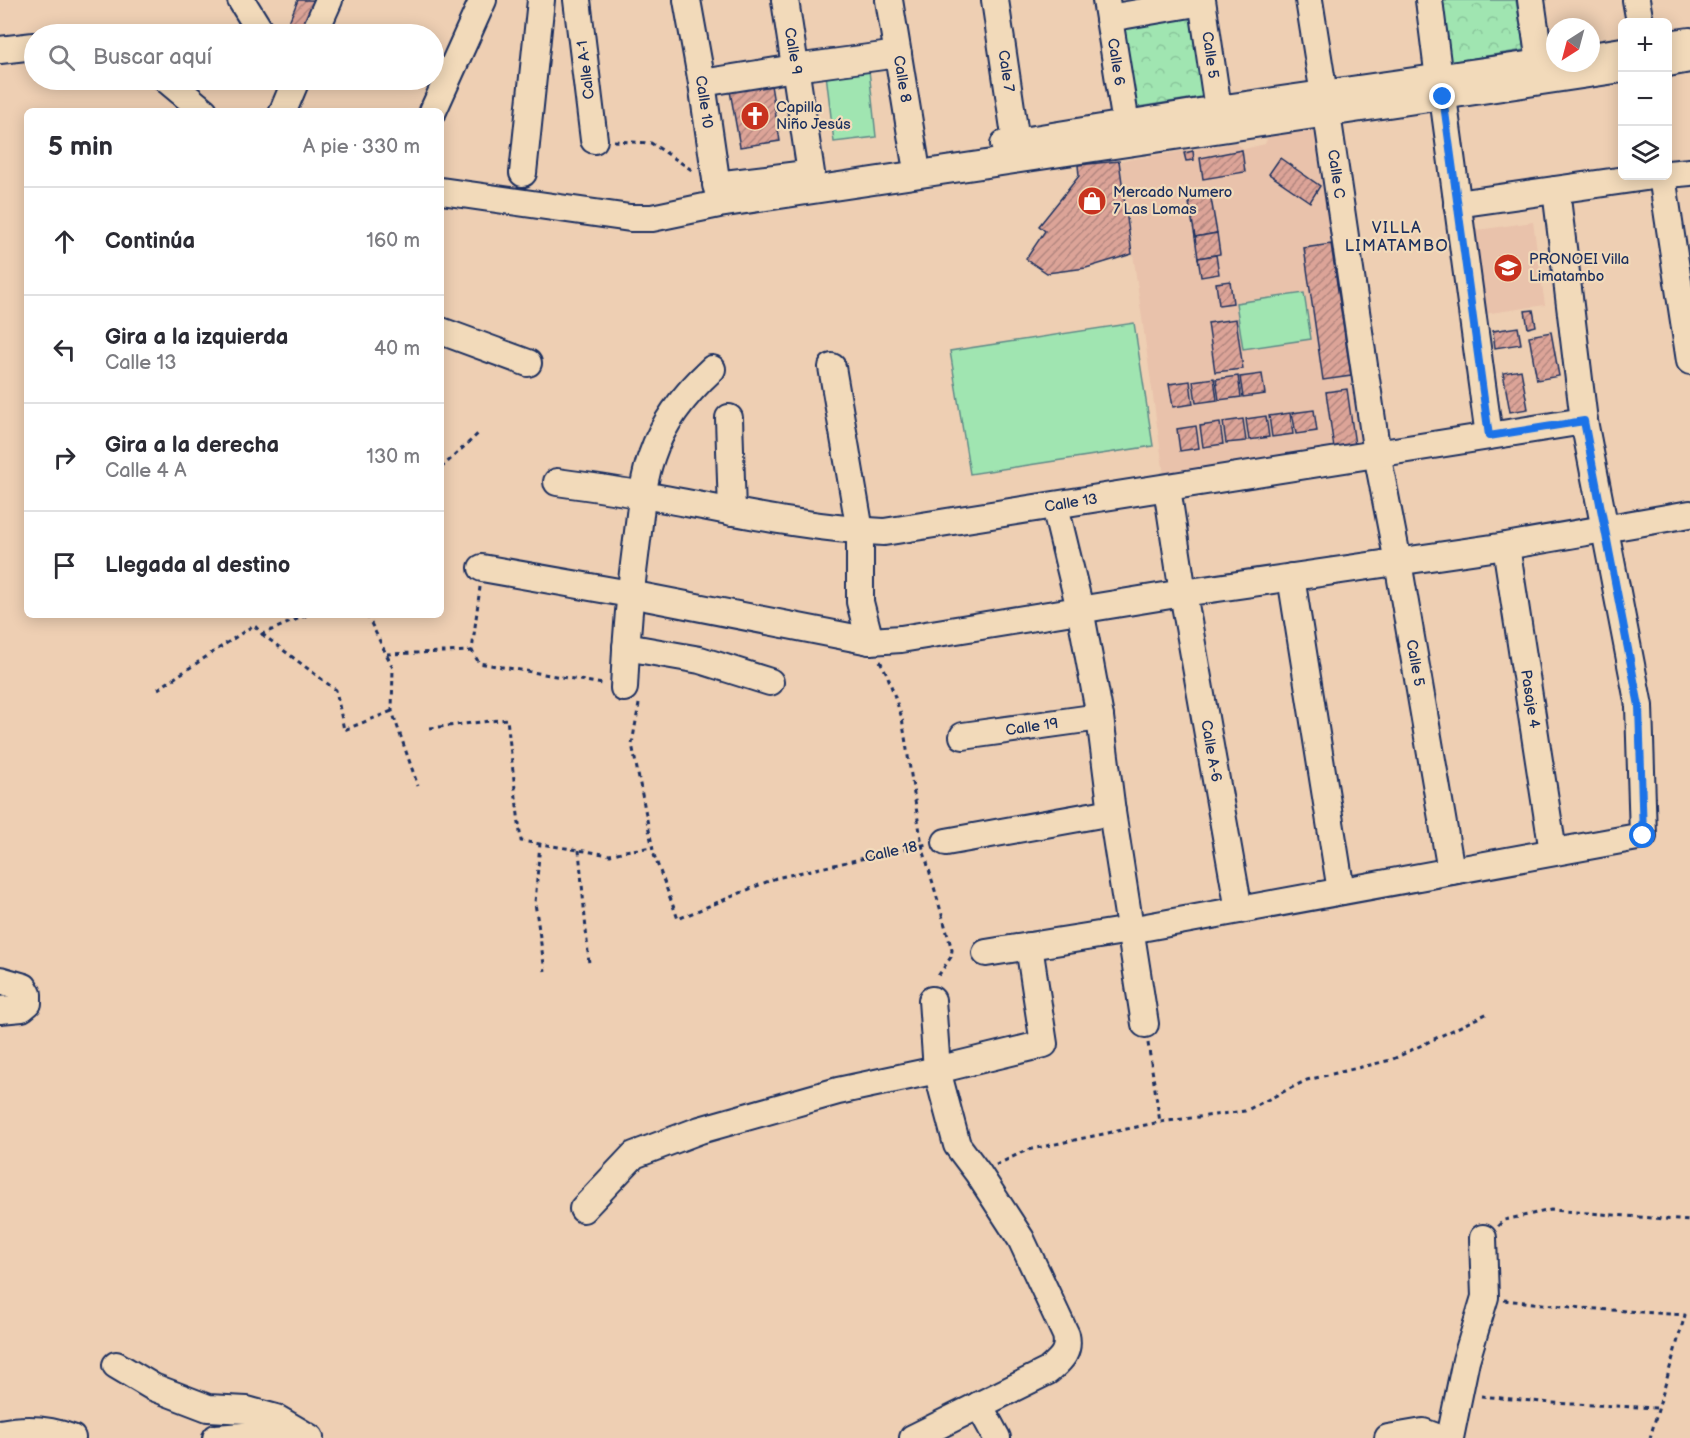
<!DOCTYPE html>
<html lang="es">
<head>
<meta charset="utf-8">
<style>
	body { margin:0; font-family:"Balsamiq Sans",sans-serif; background:#f2f2f3; color:#2b2b33 }
	.controls { position:absolute; right:18px; top:18px; display:grid; overflow:hidden; border-radius:9px; box-shadow:0 3px 15px #0003 }
	.controls button { width:54px; height:54px; display:grid; place-items:center; padding:0; border:0; border-bottom:2px solid #e1e1e2; background:#fff; color:#2b2b33; font:30px sans-serif }
	.compass { position:absolute; left:1546px; top:18px; width:54px; height:54px; border-radius:50%; background:#fff; box-shadow:0 3px 15px #0003; rotate:216deg }
	.stop { position:absolute; width:18px; height:18px; margin:-14px; border:4px solid #1a73e8; border-radius:50%; background:#fff }
	.stop.end { background:#1a73e8; border-color:#fff; box-shadow:0 2px 6px #0008 }
	.list { margin:0; padding:0; list-style:none }
	h2 { display:flex; justify-content:space-between; align-items:center; height:78px; margin:0; padding:0 24px; font-size:26px }
	h2 small { font-size:20px; font-weight:400; color:#7c7c81 }
	.list li { display:grid; grid-template-columns:39px 1fr auto; gap:18px; align-items:center; box-sizing:border-box; height:108px; padding:0 24px; border-top:2px solid #e1e1e2 }
	.list b { display:block; font-size:22px; white-space:nowrap }
	.list p { margin:0; font-size:20px; white-space:nowrap; color:#7c7c81 }
	.list em { font-size:20px; font-style:normal; color:#7c7c81 }
	.icon { flex:none; width:33px; height:33px; fill:none; stroke:currentColor; stroke-width:2; stroke-linecap:round; stroke-linejoin:round }
	.map { position:relative; flex:none; width:1690px; height:1438px; overflow:hidden }
	.search { position:absolute; background:#fff; box-shadow:0 3px 15px #0003; left:24px; top:24px; width:420px; height:66px; display:flex; align-items:center; gap:15px; box-sizing:border-box; padding:0 21px; border-radius:33px; color:#7c7c81; font-size:22px }
	.panel { position:absolute; background:#fff; box-shadow:0 3px 15px #0003; left:24px; top:108px; width:420px; height:510px; border-radius:9px }
	.map>svg:first-child { display:block }
</style>
</head>
<body>
<div class="map">
<svg width="1690" height="1438" viewBox="0 0 1690 1438">
	<defs>
		<pattern id="park-crowns" width="20" height="18" patternUnits="userSpaceOnUse" patternTransform="scale(1.5)"><rect width="20" height="18" fill="#a0e5b1"/><path d="M2 6a3 3 0 1 1 6 0M12 15a3 3 0 1 1 6 0" fill="none" stroke="#89c59b"/></pattern>
		<pattern id="building-hatch" width="6" height="6" patternUnits="userSpaceOnUse" patternTransform="scale(1.5)"><rect width="6" height="6" fill="#dca498"/><path d="M-1 1l2-2M0 6l6-6M5 7l2-2" fill="none" stroke="#b2867f"/></pattern>
	</defs>
	<rect width="100%" height="100%" fill="#eecfb3"/>
	<filter id="ink" filterUnits="userSpaceOnUse"><feTurbulence type="fractalNoise" baseFrequency=".0167" numOctaves="2"/><feDisplacementMap in="SourceGraphic" scale="12" xChannelSelector="R" yChannelSelector="G"/><feConvolveMatrix kernelMatrix="1 2 1 2 8 2 1 2 1" color-interpolation-filters="sRGB"/></filter>
	<g filter="url(#ink)">
		<g fill="#e9c2ab">
			<path d="M1309,129L1316,134L1361,446L1164,475L1120,161L1236,143L1244,149L1265,144L1270,132Z"/>
			<path d="M1533,222L1545,305L1484,314L1471,231Z"/>
		</g>
		<g fill="#a0e5b1" stroke="#5e8a88" stroke-width="1.5">
			<path d="M869,70L876,137L834,142L826,74Z"/>
			<path d="M1304,293L1311,339L1243,349L1236,303Z"/>
			<path d="M1134,323L1153,446L970,474L950,351Z"/>
		</g>
		<g fill="url(#park-crowns)" stroke="#5e8a88" stroke-width="1.5">
			<path d="M1434,0H1516L1524,50L1444,63Z"/>
			<path d="M1194,12L1208,96L1132,108L1118,24Z"/>
		</g>
		<g fill="url(#building-hatch)" stroke="#1b2f5e" stroke-width="1.5">
			<path d="M298,0H324L311,34H284Z"/>
			<path d="M771,85L780,141L740,147L730,91Z"/>
			<path d="M1242,150L1245,172L1203,179L1200,158Z"/>
			<path d="M1193,151L1194,160L1186,161L1184,153Z"/>
			<path d="M1280,158L1320,186L1310,202L1269,174Z"/>
			<path d="M1119,161L1132,254L1086,268L1047,273L1026,259L1045,231L1039,226L1079,176L1078,165Z"/>
			<path d="M1210,193L1217,233L1195,237L1188,197Z"/>
			<path d="M1217,233L1220,254L1198,258L1195,237Z"/>
			<path d="M1331,244L1351,376L1323,380L1304,248Z"/>
			<path d="M1216,255L1219,274L1201,277L1198,258Z"/>
			<path d="M1230,281L1233,303L1219,305L1216,283Z"/>
			<path d="M1533,310L1536,326L1528,328L1525,311Z"/>
			<path d="M1236,319L1243,369L1215,372L1208,323Z"/>
			<path d="M1518,327L1521,344L1495,348L1493,331Z"/>
			<path d="M1551,332L1559,376L1537,380L1529,336Z"/>
			<path d="M1521,370L1528,409L1510,412L1503,373Z"/>
			<path d="M1262,374L1265,394L1243,397L1240,377Z"/>
			<path d="M1238,376L1241,397L1219,400L1216,379Z"/>
			<path d="M1214,378L1217,400L1196,403L1193,381Z"/>
			<path d="M1190,381L1193,404L1173,407L1169,384Z"/>
			<path d="M1347,389L1355,445L1334,448L1326,392Z"/>
			<path d="M1314,410L1317,431L1296,434L1292,413Z"/>
			<path d="M1290,413L1293,434L1272,437L1269,416Z"/>
			<path d="M1266,416L1269,437L1249,440L1246,419Z"/>
			<path d="M1243,419L1246,441L1226,443L1223,422Z"/>
			<path d="M1220,423L1223,444L1203,447L1200,426Z"/>
			<path d="M1196,426L1199,448L1180,451L1177,429Z"/>
		</g>
		<g fill="none" stroke-linecap="round" stroke-linejoin="round">
			<g stroke="#1b2f5e" stroke-width="30">
				<g id="minor">
					<path d="M241,0L262,34"/>
					<path d="M577,0L594,140"/>
					<path d="M687,0L702,83L719,200"/>
					<path d="M785,0L811,173"/>
					<path d="M889,0L915,159"/>
					<path d="M995,0L1016,142"/>
					<path d="M1106,0L1126,124"/>
					<path d="M1202,0L1218,109"/>
					<path d="M1309,0L1327,114L1377,454L1398,562L1451,871"/>
					<path d="M1429,0L1439,79"/>
					<path d="M1531,0L1540,63"/>
					<path d="M1636,0L1640,22"/>
					<path d="M1109,18L1202,2"/>
					<path d="M314,34L329,0"/>
					<path d="M1668,44L1690,41"/>
					<path d="M0,50L34,46"/>
					<path d="M1591,56L1622,51"/>
					<path d="M1668,63L1690,59"/>
					<path d="M167,80L204,111"/>
					<path d="M702,83L795,68L898,54"/>
					<path d="M1443,97L1489,436"/>
					<path d="M283,111L296,80"/>
					<path d="M433,111L483,0"/>
					<path d="M1004,144L1218,109L1555,61"/>
					<path d="M523,173L541,0"/>
					<path d="M1668,174L1690,172"/>
					<path d="M1662,176L1690,361"/>
					<path d="M716,185L798,175"/>
					<path d="M441,191L630,218H652L719,204L1622,69"/>
					<path d="M1457,204L1653,176"/>
					<path d="M441,331L528,363"/>
					<path d="M832,367L860,531V602L870,641"/>
					<path d="M729,418L732,512"/>
					<path d="M557,482C586,486 615,490 643,495C723,509 803,528 884,532L1584,421"/>
					<path d="M1167,488L1183,593L1239,910"/>
					<path d="M1055,506L1080,609L1100,717L1112,812L1145,1024"/>
					<path d="M1506,546L1553,852"/>
					<path d="M482,568L630,594L870,641L901,639L1183,593L1506,546L1690,514"/>
					<path d="M1291,577L1341,891"/>
					<path d="M626,647L700,660L770,682"/>
					<path d="M624,688C626,636 631,584 638,532C641,507 643,479 652,455C663,422 687,392 712,369"/>
					<path d="M963,736L1100,717"/>
					<path d="M946,842L1112,812"/>
					<path d="M986,953L1130,930L1643,836L1639,706L1584,421L1556,190"/>
					<path d="M0,980L24,987L28,994V1003L22,1008L0,1010"/>
					<path d="M583,1209L634,1155L700,1130L838,1091L937,1070L1044,1044L1029,946"/>
					<path d="M116,1365L153,1387L208,1408L247,1410L276,1418L310,1438"/>
					<path d="M979,1405L997,1438"/>
					<path d="M0,1433C24,1428 49,1429 72,1438"/>
					<path d="M216,1438L298,1432"/>
					<path d="M913,1438L1048,1371C1060,1360 1070,1353 1066,1335L1021,1239L978,1173L957,1145L937,1070L932,1000"/>
					<path d="M1388,1438L1423,1432L1439,1438"/>
					<path d="M1450,1438L1466,1360L1485,1297L1483,1238"/>
				</g>
			</g>
			<g stroke="#1b2f5e" stroke-width="3" stroke-dasharray="4.5 4.5" stroke-linecap="butt">
				<path d="M614,141L651,143L692,170"/>
				<path d="M441,468L480,432"/>
				<path d="M480,587L472,651L479,663L603,684"/>
				<path d="M367,615L393,668L392,711L418,786"/>
				<path d="M262,634L336,690L344,730L392,711"/>
				<path d="M387,654L472,651"/>
				<path d="M880,661L887,674L902,718L922,845L952,950L951,957L936,979"/>
				<path d="M158,689L254,625L262,634L307,615"/>
				<path d="M639,704L632,744L654,855L678,919L776,878L927,844"/>
				<path d="M430,728L507,719L521,841L610,855L625,851L653,847"/>
				<path d="M540,843L535,903L545,971"/>
				<path d="M579,850L589,964"/>
				<path d="M1148,1043L1160,1122"/>
				<path d="M996,1165L1027,1150L1160,1122L1245,1111L1307,1080L1391,1060L1490,1012"/>
				<path d="M1498,1226L1504,1220L1551,1210L1690,1221"/>
				<path d="M1504,1300L1582,1308L1685,1315L1650,1438"/>
				<path d="M1481,1396L1552,1403L1658,1408"/>
			</g>
			<use href="#minor" stroke="#f2daba" stroke-width="26"/>
		</g>
	</g>
	<g fill="none" stroke-linecap="round" stroke-linejoin="round" filter="url(#ink)">
		<path stroke="#1a73e8" stroke-width="8" d="M1443,97L1489,436L1584,421L1639,706L1643,836"/>
	</g>
	<defs>
		<g id="church-disc" transform="scale(1.5)"><circle r="9.5" fill="#c8321e" stroke="#f2daba"/><path d="M-1.2-6h2.4v3.5h3.3v2.4h-3.3V6h-2.4V-.1h-3.3v-2.4h3.3Z" fill="#fff"/></g>
		<g id="shop-disc" transform="scale(1.5)"><circle r="9.5" fill="#c8321e" stroke="#f2daba"/><path d="M-5-2.5h2.3a2.7 3.5 0 0 1 5.4 0H5L5.5 6h-11ZM-1.5-2.5h3a1.5 2.3 0 0 0-3 0Z" fill="#fff"/></g>
		<g id="school-disc" transform="scale(1.5)"><circle r="9.5" fill="#c8321e" stroke="#f2daba"/><path d="M0-5L7-2L0 1L-7-2ZM-4 1L0 2.5L4 1V4Q0 6-4 4Z" fill="#fff"/></g>
	</defs>
	<g fill-rule="evenodd">
		<use href="#church-disc" x="755" y="116"/>
		<use href="#shop-disc" x="1092" y="201"/>
		<use href="#school-disc" x="1508" y="268"/>
	</g>
	<g text-anchor="middle" dominant-baseline="central" stroke-width="4.5" stroke-linejoin="round" paint-order="stroke">
		<g font-size="15" fill="#1b2f5e" stroke="#f2daba">
			<text transform="translate(793 51) rotate(81)">Calle 9</text>
			<text transform="translate(1210 55) rotate(82)">Calle 5</text>
			<text transform="translate(1116 62) rotate(81)">Calle 6</text>
			<text transform="translate(586 70) rotate(-97)">Calle A-1</text>
			<text transform="translate(1006 71) rotate(82)">Cale 7</text>
			<text transform="translate(902 79) rotate(81)">Calle 8</text>
			<text transform="translate(704 102) rotate(82)">Calle 10</text>
			<text transform="translate(1336 174) rotate(82)">Calle C</text>
			<text transform="translate(1071 503) rotate(-9)">Calle 13</text>
			<text transform="translate(1415 663) rotate(80)">Calle 5</text>
			<text transform="translate(1530 699) rotate(81)">Pasaje 4</text>
			<text transform="translate(1032 727) rotate(-8)">Calle 19</text>
			<text transform="translate(1211 751) rotate(80)">Calle A-6</text>
			<text transform="translate(891 852) rotate(-12)">Calle 18</text>
		</g>
		<g font-size="15" fill="#1b2f5e" stroke="#f2daba" text-anchor="start">
			<text x="776" y="107">Capilla<tspan x="776" dy="17">Niño Jesús</tspan></text>
			<text x="1113" y="192">Mercado Numero<tspan x="1113" dy="17">7 Las Lomas</tspan></text>
			<text x="1529" y="259">PRONOEI Villa<tspan x="1529" dy="17">Limatambo</tspan></text>
		</g>
		<g font-size="16" letter-spacing="1.5" fill="#1b2f5e" stroke="#f2daba">
			<text x="1397" y="228">VILLA<tspan x="1397" dy="18">LIMATAMBO</tspan></text>
		</g>
	</g>
</svg>
<div class="controls">
<button>+</button>
<button>−</button>
<button><svg class="icon" aria-label="layers" viewBox="0 0 24 24"><path d="M12 4l9 5-9 5-9-5zM3 14l9 5 9-5"/></svg></button>
</div>
<svg class="compass" viewBox="-18 -18 36 36"><path d="M0-13l5 13h-10z" fill="#e53935"/><path d="M0 13l5-13h-10z" fill="#7c7c81"/></svg>
<div class="stop" style="left:1643px;top:836px"></div>
<div class="stop end" style="left:1443px;top:97px"></div>
<div class="search"><svg class="icon" aria-label="search" viewBox="0 0 24 24"><circle cx="10" cy="10" r="6"/><path d="M15 15l6 6"/></svg>Buscar aquí</div>
<section class="panel">
<h2>5 min<small>A pie · 330 m</small></h2>
<ul class="list">
<li><svg class="icon" aria-label="ahead" viewBox="0 0 24 24"><path d="M12 20V5M6 11l6-6 6 6"/></svg><div><b>Continúa</b></div><em>160 m</em></li>
<li><svg class="icon" aria-label="left" viewBox="0 0 24 24"><path d="M17 20v-9H6M10 6l-5 5 5 5"/></svg><div><b>Gira a la izquierda</b><p>Calle 13</p></div><em>40 m</em></li>
<li><svg class="icon" aria-label="right" viewBox="0 0 24 24"><path d="M7 20v-9h11M14 6l5 5-5 5"/></svg><div><b>Gira a la derecha</b><p>Calle 4 A</p></div><em>130 m</em></li>
<li><svg class="icon" aria-label="arrive" viewBox="0 0 24 24"><path d="M6 21V4h12l-3 4 3 4H6"/></svg><div><b>Llegada al destino</b></div></li>
</ul>
</section>
</div>
</body>
</html>
